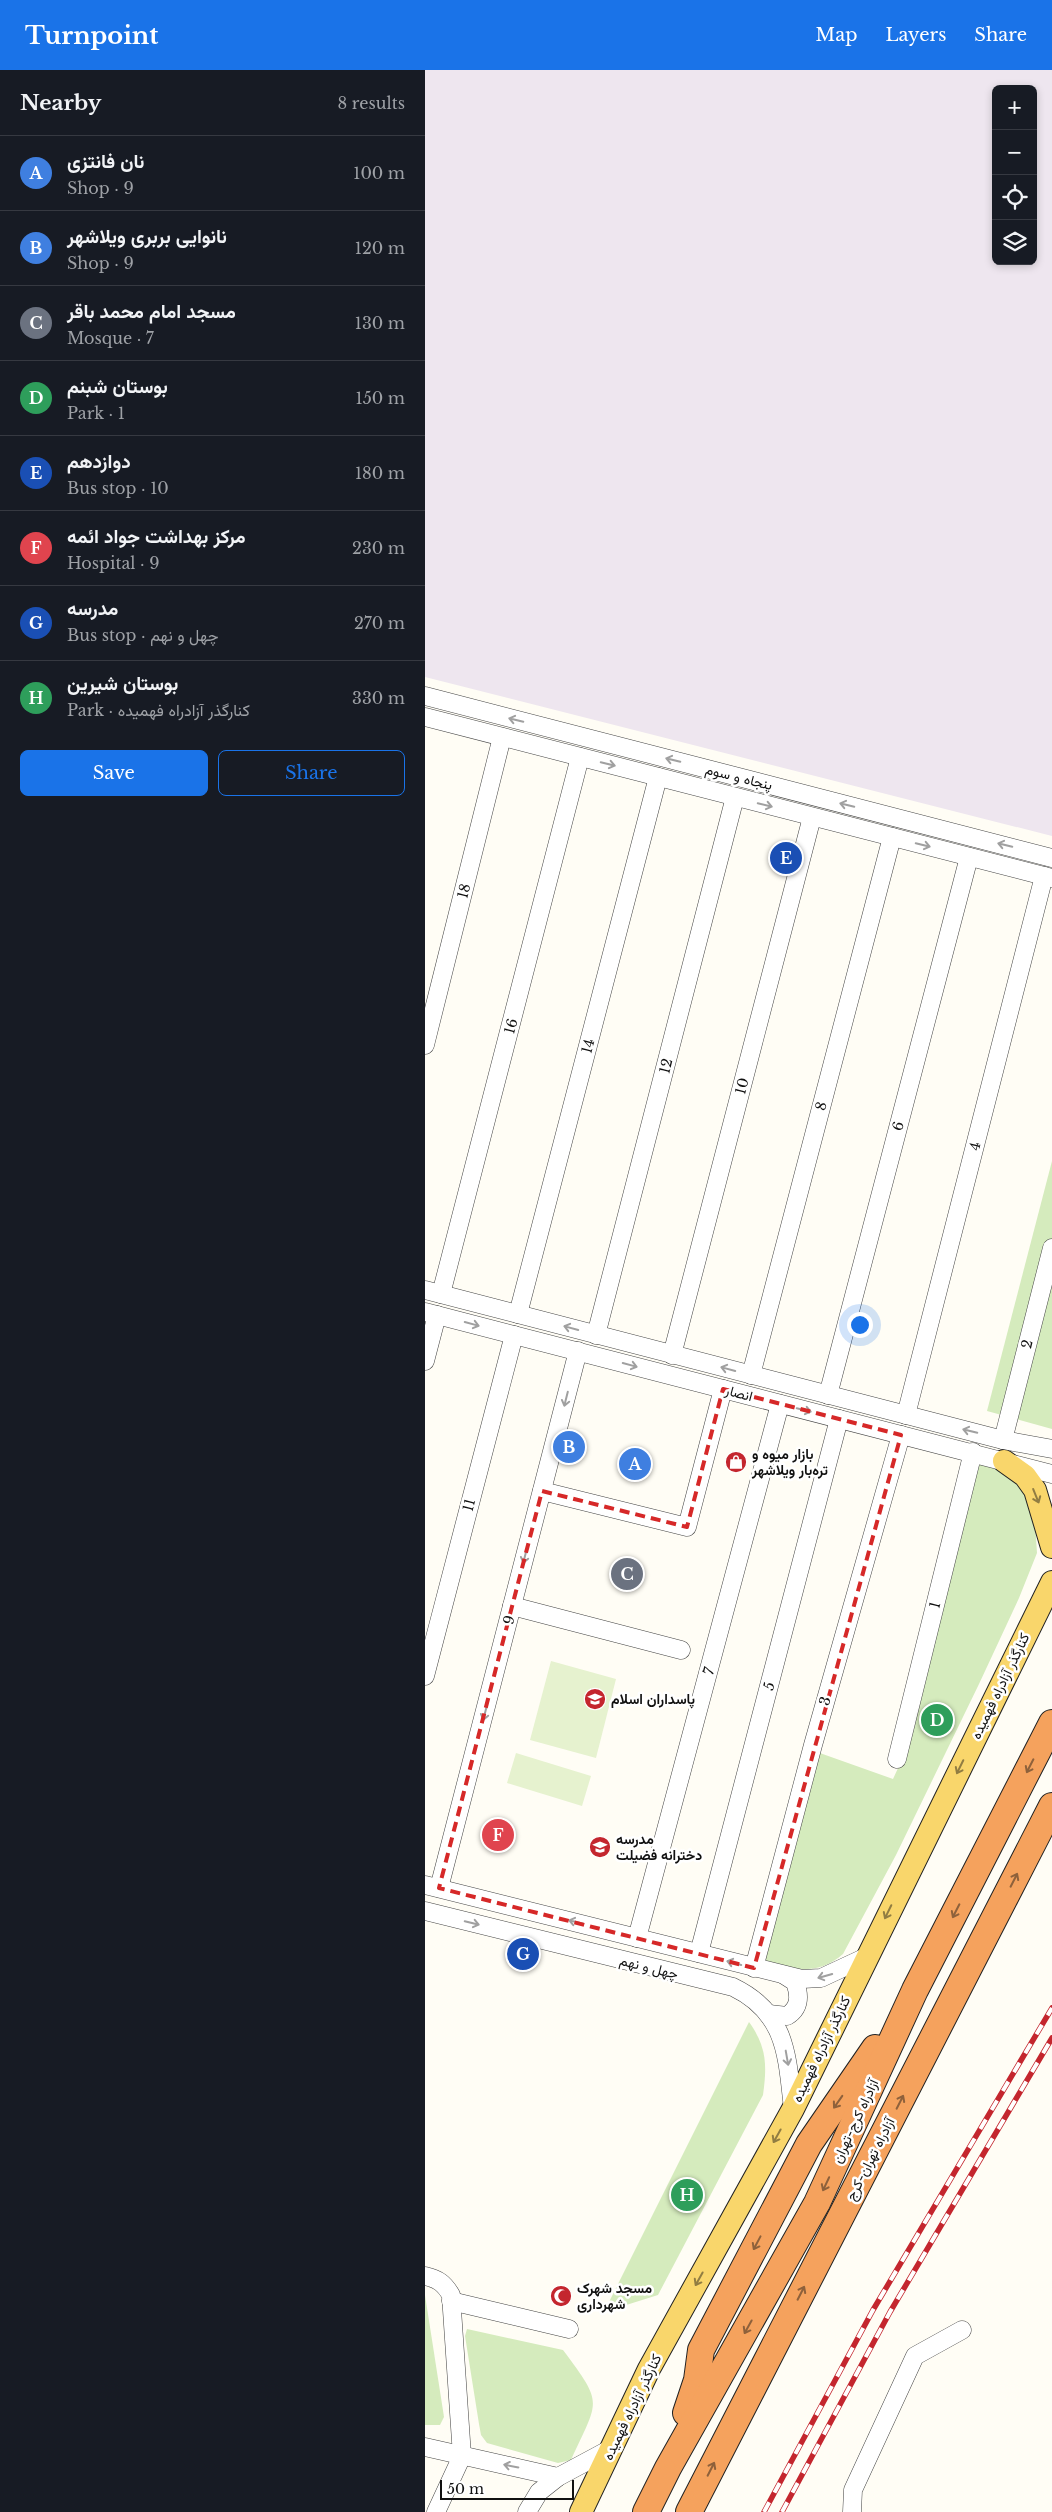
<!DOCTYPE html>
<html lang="en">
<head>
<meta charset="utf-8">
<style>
	body { margin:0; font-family:"Libre Baskerville",Vazirmatn,serif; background:#20242c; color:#f1f3f6 }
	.controls { position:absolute; right:15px; top:15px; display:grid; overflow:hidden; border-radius:8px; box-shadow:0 2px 8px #0003 }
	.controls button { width:45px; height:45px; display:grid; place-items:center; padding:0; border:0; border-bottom:1px solid #363941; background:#171b24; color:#f1f3f6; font:25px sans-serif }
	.scale { position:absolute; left:15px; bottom:12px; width:134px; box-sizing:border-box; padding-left:5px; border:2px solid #111; border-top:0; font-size:14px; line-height:18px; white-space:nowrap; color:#111; -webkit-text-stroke:4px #fff; paint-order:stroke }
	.you { position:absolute; left:434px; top:1254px; width:18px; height:18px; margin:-12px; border:4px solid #fff; border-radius:50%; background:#1a73e8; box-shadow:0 0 0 8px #1a73e833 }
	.badge { display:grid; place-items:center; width:32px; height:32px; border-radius:50%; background:#1a73e8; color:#fff; font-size:16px; font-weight:700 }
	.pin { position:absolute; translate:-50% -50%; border:2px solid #fff; box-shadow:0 1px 5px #0006 }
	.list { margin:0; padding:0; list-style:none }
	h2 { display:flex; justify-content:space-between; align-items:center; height:65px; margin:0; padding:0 20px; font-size:21px }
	h2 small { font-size:16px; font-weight:400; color:#9ea1a6 }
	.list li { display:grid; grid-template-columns:32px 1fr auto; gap:15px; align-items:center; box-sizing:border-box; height:75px; padding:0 20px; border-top:1px solid #363941 }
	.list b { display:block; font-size:19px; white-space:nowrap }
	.list p { margin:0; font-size:16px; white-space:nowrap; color:#9ea1a6 }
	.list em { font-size:16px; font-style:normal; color:#9ea1a6 }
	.actions { display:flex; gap:10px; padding:15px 20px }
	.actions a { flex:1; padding:11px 0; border:1px solid #1a73e8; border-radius:8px; text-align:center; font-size:18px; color:#1a73e8 }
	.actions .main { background:#1a73e8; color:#fff }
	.icon { flex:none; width:28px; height:28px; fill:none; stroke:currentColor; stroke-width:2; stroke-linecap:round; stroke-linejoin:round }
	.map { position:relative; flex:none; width:627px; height:2442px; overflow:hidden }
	header { display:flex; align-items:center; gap:30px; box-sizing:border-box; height:70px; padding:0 25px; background:#1a73e8; color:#fff }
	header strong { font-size:24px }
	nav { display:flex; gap:28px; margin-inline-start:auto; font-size:18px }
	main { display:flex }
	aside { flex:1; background:#171b24 }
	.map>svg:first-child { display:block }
</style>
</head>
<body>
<header>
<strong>Turnpoint</strong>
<nav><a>Map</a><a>Layers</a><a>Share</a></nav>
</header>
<main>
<aside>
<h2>Nearby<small>8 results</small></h2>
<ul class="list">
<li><span class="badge" style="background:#3f7fe0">A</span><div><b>نان فانتزی</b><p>Shop · 9</p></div><em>100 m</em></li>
<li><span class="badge" style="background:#3f7fe0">B</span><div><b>نانوایی بربری ویلاشهر</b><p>Shop · 9</p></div><em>120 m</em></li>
<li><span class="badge" style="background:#6b7280">C</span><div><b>مسجد امام محمد باقر</b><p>Mosque · 7</p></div><em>130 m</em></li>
<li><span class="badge" style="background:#2e9e5b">D</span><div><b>بوستان شبنم</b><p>Park · 1</p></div><em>150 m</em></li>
<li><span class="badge" style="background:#1a4fb4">E</span><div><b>دوازدهم</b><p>Bus stop · 10</p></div><em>180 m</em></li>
<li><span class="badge" style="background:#e0444e">F</span><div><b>مرکز بهداشت جواد ائمه</b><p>Hospital · 9</p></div><em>230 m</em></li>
<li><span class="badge" style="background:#1a4fb4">G</span><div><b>مدرسه</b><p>Bus stop · چهل و نهم</p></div><em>270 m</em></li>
<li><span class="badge" style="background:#2e9e5b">H</span><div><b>بوستان شیرین</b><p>Park · کنارگذر آزادراه فهمیده</p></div><em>330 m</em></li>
</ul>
<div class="actions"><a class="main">Save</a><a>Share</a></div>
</aside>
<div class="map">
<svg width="627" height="2442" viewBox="0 0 627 2442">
	<rect width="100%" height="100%" fill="#fffdf5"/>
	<path fill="#eee6ef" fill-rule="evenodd" d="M0,0H627V766L0,607ZM571,19H608V191H571Z"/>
	<g fill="#d5ebbd">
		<path d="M627,1091V1359L562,1341Z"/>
		<path d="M552,1390L579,1400L593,1412L603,1429L610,1452L612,1483L594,1528L554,1614L471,1785L418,1884C393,1906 369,1899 339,1894L392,1682L468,1709L480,1683Z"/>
		<path d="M324,1952C342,1977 342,1996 338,2025L233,2225L179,2242Z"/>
		<path d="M0,2225L19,2347L15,2355H0Z"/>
		<path d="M42,2259L138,2280C179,2335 174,2329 146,2390L133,2393L62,2373L56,2365L54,2354L40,2266Z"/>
	</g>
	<g fill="#e6f2cf">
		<path d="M126,1591L191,1609L171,1688L105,1670Z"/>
		<path d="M91,1683L166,1706L157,1736L82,1713Z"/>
	</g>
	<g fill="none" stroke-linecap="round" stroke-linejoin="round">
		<g stroke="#444" stroke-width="19">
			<g id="minor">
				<path d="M0,626L627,788"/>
				<path d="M0,647L627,808"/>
				<path d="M0,975L77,667"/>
				<path d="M0,1220L578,1370L627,1379"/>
				<path d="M16,1224L155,687"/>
				<path d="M0,1242L627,1404"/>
				<path d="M93,1244L233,707"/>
				<path d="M171,1265L310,727"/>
				<path d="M247,1285L387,747"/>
				<path d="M0,1291L12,1245"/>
				<path d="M326,1305L467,767"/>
				<path d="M403,1325L544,787"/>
				<path d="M481,1345L619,806"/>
				<path d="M578,1370L627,1178"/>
				<path d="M117,1421L262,1457L298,1319"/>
				<path d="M87,1536L256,1580"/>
				<path d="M0,1606L89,1265"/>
				<path d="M472,1689L548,1382"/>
				<path d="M0,1815L377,1909L396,1908L441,1887"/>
				<path d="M14,1818L153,1281"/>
				<path d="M0,1841L308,1917C362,1943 362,1986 368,2039"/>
				<path d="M212,1868L355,1334"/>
				<path d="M274,1883L414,1349"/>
				<path d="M329,1898L388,1675L476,1365"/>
				<path d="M344,1944L362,1946C375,1938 375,1926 370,1912L359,1905"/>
				<path d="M0,2206C13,2209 19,2213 26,2225L37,2386L11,2442"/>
				<path d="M26,2231L144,2259"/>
				<path d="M0,2377L133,2407"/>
				<path d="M102,2442L114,2422L133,2407L187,2378"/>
				<path d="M427,2442L428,2420L490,2286L537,2260"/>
			</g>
		</g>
		<g stroke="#222" stroke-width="24">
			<g id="major">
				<path d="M579,1391L600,1406L610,1420L627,1477"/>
				<path d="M156,2442L224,2299L368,2039L627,1512"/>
			</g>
		</g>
		<g stroke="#222" stroke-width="28">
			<g id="highway">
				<path d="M261,2343L272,2310L276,2280L384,2074L450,1978"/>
				<path d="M221,2442L243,2398L392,2133L490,1920L627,1653"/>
				<path d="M264,2442L627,1736"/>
			</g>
		</g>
		<use href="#minor" stroke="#fff" stroke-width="18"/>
		<use href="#major" stroke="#f9d66b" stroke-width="22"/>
		<use href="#highway" stroke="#f5a25d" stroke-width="26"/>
		<g stroke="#c4262e" stroke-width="5.5">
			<g id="rail">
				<path d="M339,2442L448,2240L627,1938"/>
				<path d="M357,2442L465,2242L627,1968"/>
			</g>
		</g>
		<use href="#rail" stroke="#fff" stroke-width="4" stroke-dasharray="11" stroke-linecap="butt"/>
	</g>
	<defs><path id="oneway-shaft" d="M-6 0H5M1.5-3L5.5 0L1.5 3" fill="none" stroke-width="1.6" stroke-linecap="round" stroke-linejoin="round" transform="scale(1.25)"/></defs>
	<g stroke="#a0a0a0">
		<use href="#oneway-shaft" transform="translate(91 650) rotate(-166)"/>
		<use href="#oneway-shaft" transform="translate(248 690) rotate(-166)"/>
		<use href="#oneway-shaft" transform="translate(183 694) rotate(14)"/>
		<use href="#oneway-shaft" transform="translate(340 735) rotate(14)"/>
		<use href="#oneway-shaft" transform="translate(422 735) rotate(-166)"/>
		<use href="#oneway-shaft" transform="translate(498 775) rotate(14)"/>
		<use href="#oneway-shaft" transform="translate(580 775) rotate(-166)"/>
		<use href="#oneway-shaft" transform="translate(47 1254) rotate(15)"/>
		<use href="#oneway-shaft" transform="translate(146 1258) rotate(-165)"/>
		<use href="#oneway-shaft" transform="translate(205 1295) rotate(15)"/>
		<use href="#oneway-shaft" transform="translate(303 1299) rotate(-165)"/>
		<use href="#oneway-shaft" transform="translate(141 1329) rotate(104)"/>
		<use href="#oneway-shaft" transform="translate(379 1340) rotate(14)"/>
		<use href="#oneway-shaft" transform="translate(545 1361) rotate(-166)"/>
		<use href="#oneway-shaft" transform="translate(100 1486) rotate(104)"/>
		<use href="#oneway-shaft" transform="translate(60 1643) rotate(104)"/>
		<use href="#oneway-shaft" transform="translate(151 1852) rotate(-166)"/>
		<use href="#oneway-shaft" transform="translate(47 1853) rotate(14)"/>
		<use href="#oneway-shaft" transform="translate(309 1893) rotate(-165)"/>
		<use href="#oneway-shaft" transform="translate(400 1906) rotate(164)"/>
		<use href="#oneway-shaft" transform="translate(362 1988) rotate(80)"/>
		<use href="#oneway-shaft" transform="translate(86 2396) rotate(-169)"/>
	</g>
	<g stroke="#917d42">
		<use href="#oneway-shaft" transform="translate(611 1426) rotate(68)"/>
		<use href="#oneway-shaft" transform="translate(535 1697) rotate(116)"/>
		<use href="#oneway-shaft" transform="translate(463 1842) rotate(116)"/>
		<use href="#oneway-shaft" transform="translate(352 2066) rotate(119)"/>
		<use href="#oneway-shaft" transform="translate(274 2209) rotate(119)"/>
	</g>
	<g stroke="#8e613b">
		<use href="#oneway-shaft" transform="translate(605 1696) rotate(117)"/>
		<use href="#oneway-shaft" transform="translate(589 1810) rotate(-63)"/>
		<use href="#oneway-shaft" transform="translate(531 1841) rotate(117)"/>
		<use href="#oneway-shaft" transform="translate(413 2032) rotate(125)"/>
		<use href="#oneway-shaft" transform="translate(475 2032) rotate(-63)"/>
		<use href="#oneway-shaft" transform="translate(401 2114) rotate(115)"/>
		<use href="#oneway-shaft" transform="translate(332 2173) rotate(118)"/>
		<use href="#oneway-shaft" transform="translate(376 2223) rotate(-63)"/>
		<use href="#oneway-shaft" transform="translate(323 2257) rotate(119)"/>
		<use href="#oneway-shaft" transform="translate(286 2399) rotate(-63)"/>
	</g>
	<path fill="none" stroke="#d62828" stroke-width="4" stroke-dasharray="10 6" stroke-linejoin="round" d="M298,1319L476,1365L329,1898L14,1818L117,1421L262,1457Z"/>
	<defs>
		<g id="shop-disc" transform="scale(1.125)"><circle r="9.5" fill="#c4262e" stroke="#fff"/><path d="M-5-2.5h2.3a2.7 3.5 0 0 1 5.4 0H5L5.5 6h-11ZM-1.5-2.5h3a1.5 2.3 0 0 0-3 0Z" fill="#fff"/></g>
		<g id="school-disc" transform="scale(1.125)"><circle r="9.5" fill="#c4262e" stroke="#fff"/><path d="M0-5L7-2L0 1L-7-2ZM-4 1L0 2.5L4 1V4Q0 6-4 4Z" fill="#fff"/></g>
		<g id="mosque-disc" transform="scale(1.125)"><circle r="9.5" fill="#c4262e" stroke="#fff"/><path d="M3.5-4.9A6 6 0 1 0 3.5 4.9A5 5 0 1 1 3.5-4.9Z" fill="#fff"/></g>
	</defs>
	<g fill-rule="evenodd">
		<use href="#shop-disc" x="311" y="1392"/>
		<use href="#school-disc" x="170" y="1629"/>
		<use href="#school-disc" x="175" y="1777"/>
		<use href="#mosque-disc" x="136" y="2226"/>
	</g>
	<g text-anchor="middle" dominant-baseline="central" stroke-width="5" stroke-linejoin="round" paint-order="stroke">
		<g font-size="14" fill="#111" stroke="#fff">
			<text transform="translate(314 707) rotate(14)">پنجاه و سوم</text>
			<text transform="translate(39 821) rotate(-76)">18</text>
			<text transform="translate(86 956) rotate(-75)">16</text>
			<text transform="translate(163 976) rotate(-75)">14</text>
			<text transform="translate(241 996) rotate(-76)">12</text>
			<text transform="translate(317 1016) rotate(-75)">10</text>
			<text transform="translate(396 1036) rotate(-75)">8</text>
			<text transform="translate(473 1056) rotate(-75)">6</text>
			<text transform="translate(550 1076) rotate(-76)">4</text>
			<text transform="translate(602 1274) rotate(-76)">2</text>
			<text transform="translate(314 1323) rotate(15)">انصار</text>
			<text transform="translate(44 1435) rotate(-75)">11</text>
			<text transform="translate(510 1535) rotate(-76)">1</text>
			<text transform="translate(84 1550) rotate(-76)">9</text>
			<text transform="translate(284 1601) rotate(-74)">7</text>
			<text transform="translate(344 1616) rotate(-75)">5</text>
			<text transform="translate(575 1616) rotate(-64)">کنارگذر آزادراه فهمیده</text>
			<text transform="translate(400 1631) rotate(-74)">3</text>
			<text transform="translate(224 1897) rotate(14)">چهل و نهم</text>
			<text transform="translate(396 1979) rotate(-64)">کنارگذر آزادراه فهمیده</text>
			<text transform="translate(430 2051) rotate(-65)">آزادراه کرج-تهران</text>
			<text transform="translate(445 2089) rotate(-63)">آزادراه تهران-کرج</text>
			<text transform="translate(207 2337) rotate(-64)">کنارگذر آزادراه فهمیده</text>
		</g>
		<g font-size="14" font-weight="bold" fill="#111" stroke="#fff" text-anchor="start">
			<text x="327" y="1384">بازار میوه و<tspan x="327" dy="16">تره‌بار ویلاشهر</tspan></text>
			<text x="186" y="1629">پاسداران اسلام</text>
			<text x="191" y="1769">مدرسه<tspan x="191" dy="16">دخترانه فضیلت</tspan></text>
			<text x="152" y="2218">مسجد شهرک<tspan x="152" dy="16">شهرداری</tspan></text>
		</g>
	</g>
</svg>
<div class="controls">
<button>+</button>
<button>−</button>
<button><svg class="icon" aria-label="locate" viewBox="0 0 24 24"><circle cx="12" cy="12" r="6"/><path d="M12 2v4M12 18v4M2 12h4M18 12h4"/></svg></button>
<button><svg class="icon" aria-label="layers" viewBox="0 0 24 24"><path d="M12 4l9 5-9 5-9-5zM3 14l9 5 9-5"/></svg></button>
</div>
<div class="scale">50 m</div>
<div class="you"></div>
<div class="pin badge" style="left:210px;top:1394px;background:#3f7fe0">A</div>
<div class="pin badge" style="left:144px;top:1377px;background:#3f7fe0">B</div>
<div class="pin badge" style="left:202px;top:1504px;background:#6b7280">C</div>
<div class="pin badge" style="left:512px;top:1650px;background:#2e9e5b">D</div>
<div class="pin badge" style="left:361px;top:788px;background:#1a4fb4">E</div>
<div class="pin badge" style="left:73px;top:1765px;background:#e0444e">F</div>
<div class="pin badge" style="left:98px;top:1884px;background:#1a4fb4">G</div>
<div class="pin badge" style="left:262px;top:2125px;background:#2e9e5b">H</div>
</div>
</main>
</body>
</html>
